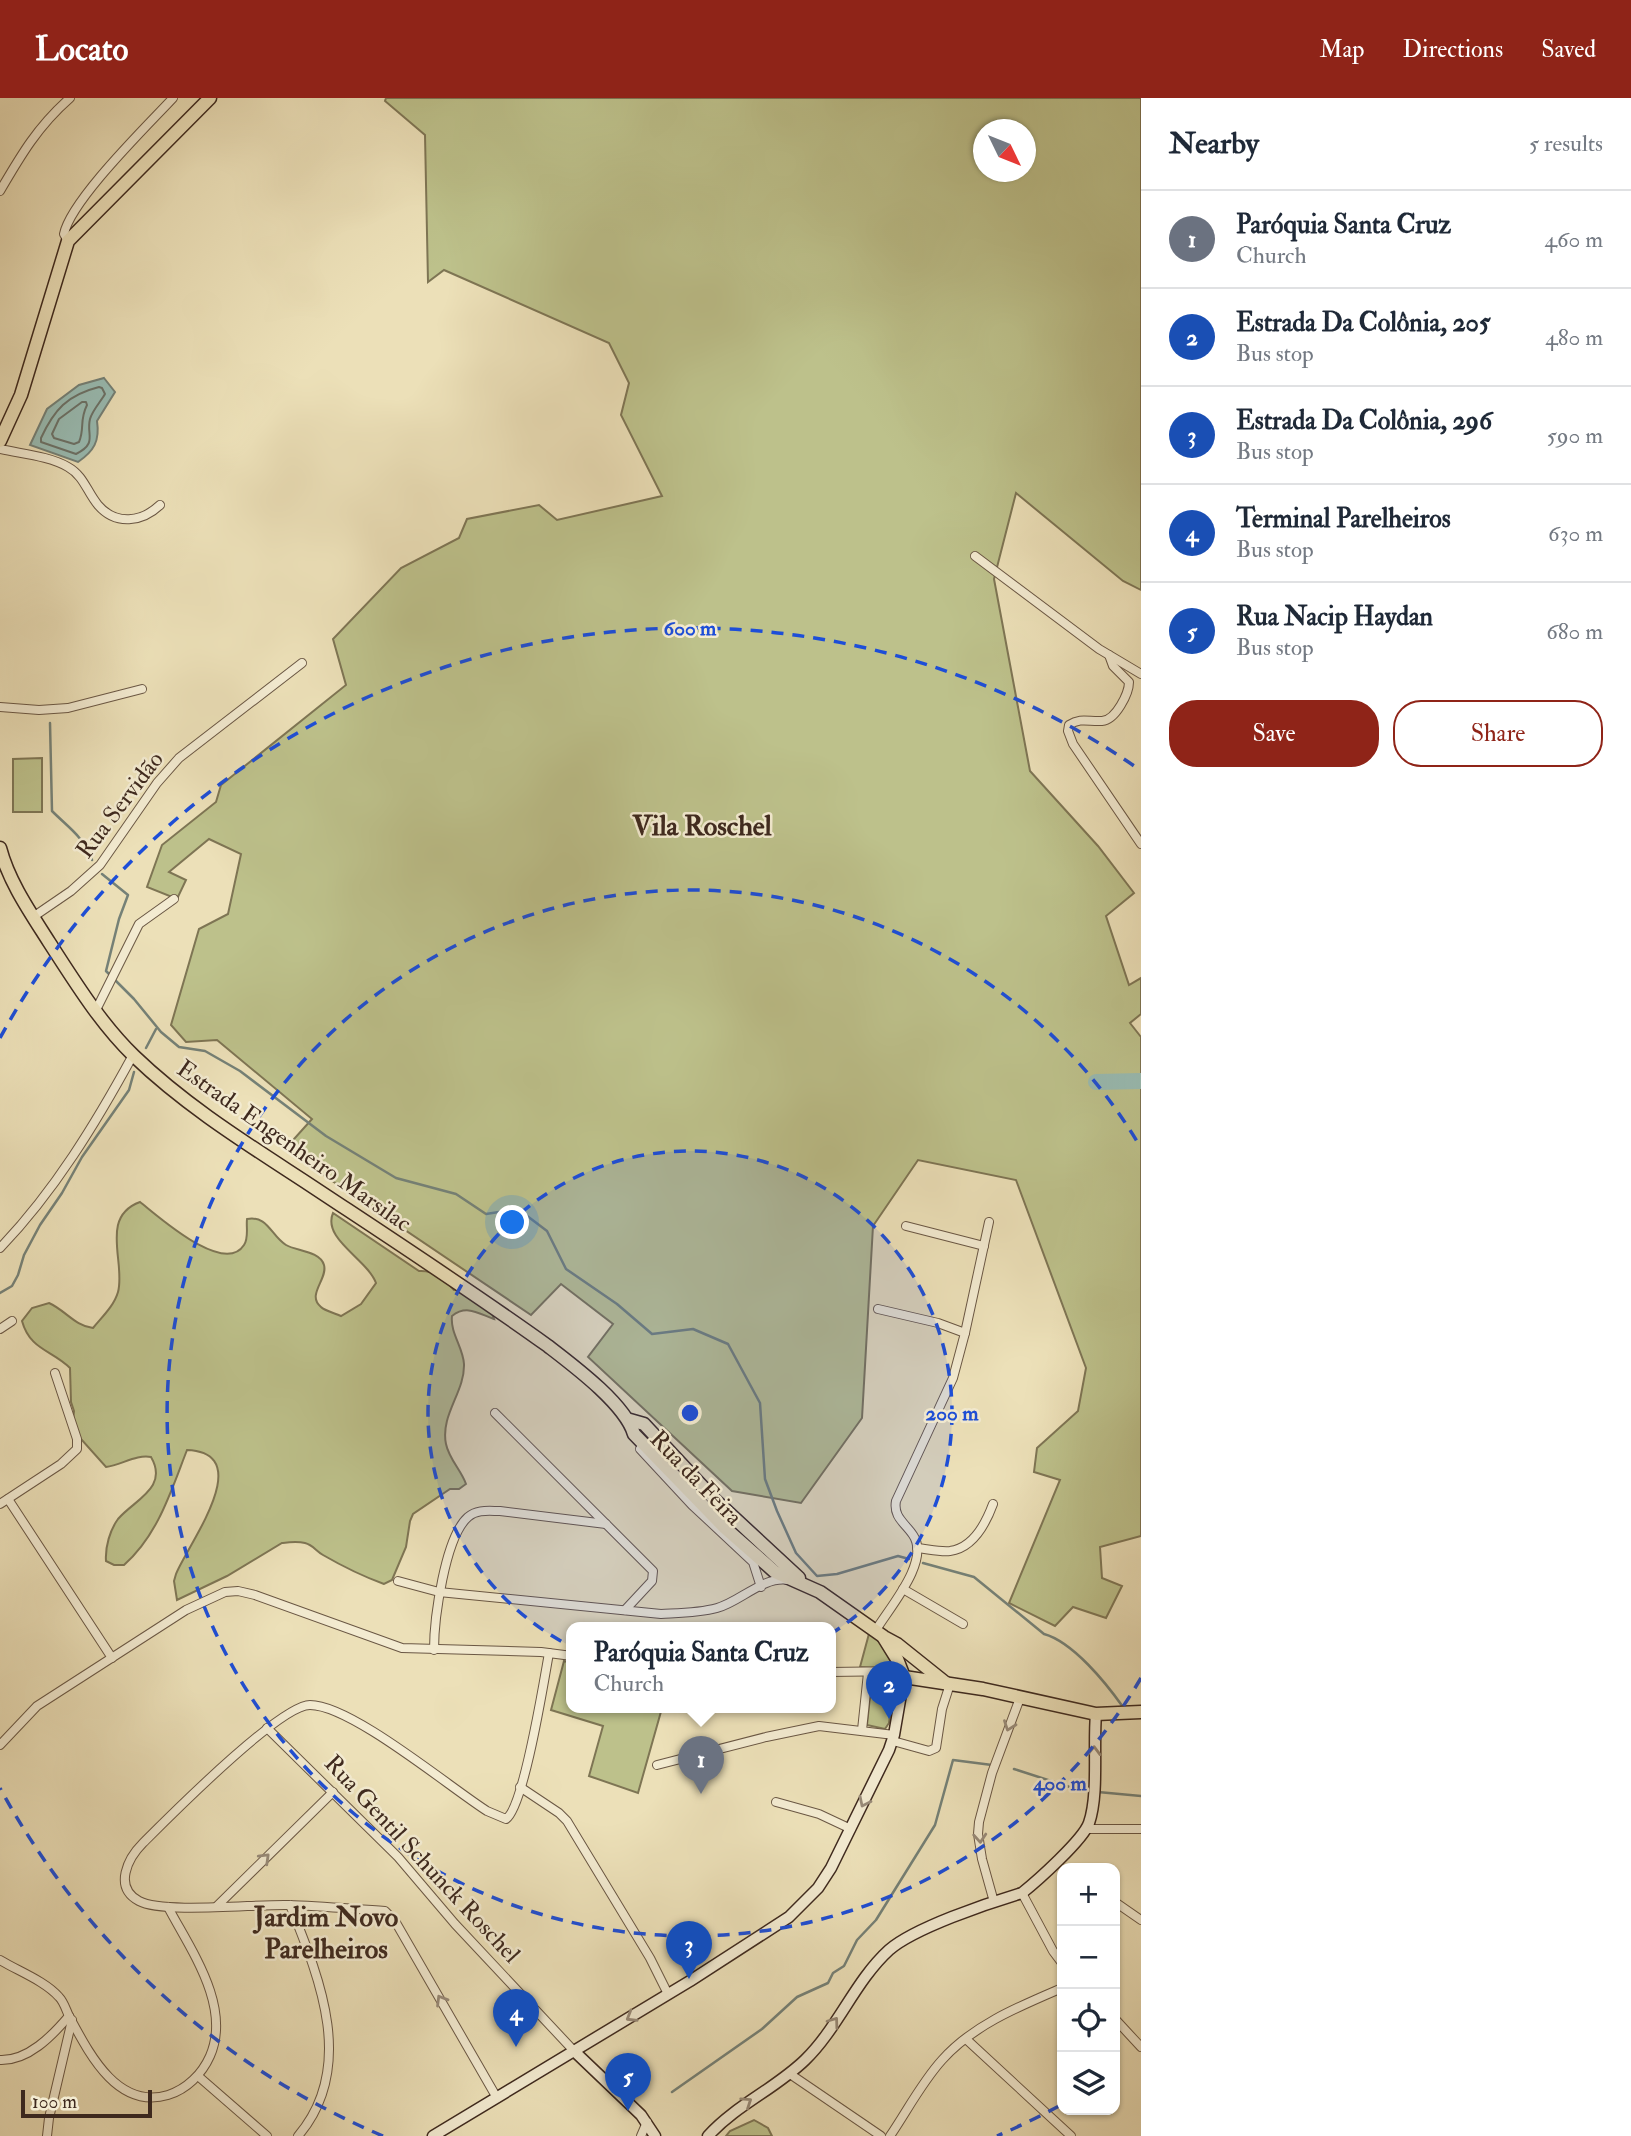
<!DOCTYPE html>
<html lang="en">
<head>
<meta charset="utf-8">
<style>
	body { margin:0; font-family:"IM FELL Double Pica",serif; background:#f2f2f3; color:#1f2937 }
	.controls { position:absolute; right:21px; bottom:21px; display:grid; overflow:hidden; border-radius:14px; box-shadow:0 2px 5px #0004 }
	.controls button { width:63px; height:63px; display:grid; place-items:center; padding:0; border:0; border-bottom:2px solid #e0e1e3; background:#fff; color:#1f2937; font:35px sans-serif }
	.compass { position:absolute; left:973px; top:21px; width:63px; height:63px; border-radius:50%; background:#fff; box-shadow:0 2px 5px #0004; rotate:133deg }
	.scale { position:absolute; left:21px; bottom:18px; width:131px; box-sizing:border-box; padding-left:7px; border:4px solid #3e291e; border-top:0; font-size:19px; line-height:24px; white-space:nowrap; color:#3e291e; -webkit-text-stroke:5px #f3ebd1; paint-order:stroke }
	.you { position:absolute; left:513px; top:1125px; width:24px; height:24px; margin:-18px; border:5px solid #fff; border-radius:50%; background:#1a73e8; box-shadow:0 0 0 10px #1a73e833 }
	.badge { display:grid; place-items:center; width:46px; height:46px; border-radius:50%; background:#8f2418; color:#fff; font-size:23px; font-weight:700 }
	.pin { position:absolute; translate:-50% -58px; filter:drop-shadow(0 2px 4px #0008) }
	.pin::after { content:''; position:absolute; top:37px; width:24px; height:21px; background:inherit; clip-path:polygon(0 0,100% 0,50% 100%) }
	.popup { position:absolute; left:566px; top:1524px; width:270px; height:91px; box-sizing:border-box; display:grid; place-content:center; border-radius:14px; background:#fff; filter:drop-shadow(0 2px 5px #0005); font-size:23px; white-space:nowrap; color:#747a83 }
	.popup b { font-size:26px; color:#1f2937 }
	.popup::after { content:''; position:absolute; left:50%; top:100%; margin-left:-14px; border:14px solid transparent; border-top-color:#fff }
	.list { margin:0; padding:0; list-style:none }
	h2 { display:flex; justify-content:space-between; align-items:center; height:91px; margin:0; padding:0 28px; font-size:30px }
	h2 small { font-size:23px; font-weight:400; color:#747a83 }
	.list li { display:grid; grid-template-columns:46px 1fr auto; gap:21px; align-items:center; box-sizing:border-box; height:98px; padding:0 28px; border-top:2px solid #e0e1e3 }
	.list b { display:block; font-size:26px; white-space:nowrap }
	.list p { margin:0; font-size:23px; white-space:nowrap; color:#747a83 }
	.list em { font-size:23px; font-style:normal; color:#747a83 }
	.actions { display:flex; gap:14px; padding:21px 28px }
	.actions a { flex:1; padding:16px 0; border:2px solid #8f2418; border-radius:28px; text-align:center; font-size:24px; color:#8f2418 }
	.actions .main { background:#8f2418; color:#fff }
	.icon { flex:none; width:38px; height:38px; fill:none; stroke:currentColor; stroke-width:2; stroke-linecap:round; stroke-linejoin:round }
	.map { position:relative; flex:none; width:1141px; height:2038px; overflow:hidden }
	header { display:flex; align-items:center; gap:42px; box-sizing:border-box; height:98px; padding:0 35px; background:#8f2418; color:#fff }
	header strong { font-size:33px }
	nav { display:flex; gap:38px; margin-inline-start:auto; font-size:24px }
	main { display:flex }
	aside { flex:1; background:#fff }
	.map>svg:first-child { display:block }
</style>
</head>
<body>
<header>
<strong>Locato</strong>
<nav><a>Map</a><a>Directions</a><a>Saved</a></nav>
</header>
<main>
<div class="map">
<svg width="1141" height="2038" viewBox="0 0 1141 2038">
	<rect width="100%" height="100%" fill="#ece0b8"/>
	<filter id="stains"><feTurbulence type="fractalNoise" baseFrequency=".00286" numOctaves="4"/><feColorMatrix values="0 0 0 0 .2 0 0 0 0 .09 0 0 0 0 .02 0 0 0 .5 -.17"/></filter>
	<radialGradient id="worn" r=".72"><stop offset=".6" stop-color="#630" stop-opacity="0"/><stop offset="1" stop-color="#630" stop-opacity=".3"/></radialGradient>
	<g fill="#bdc18b" stroke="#7e7554" stroke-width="2" fill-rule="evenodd">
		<path d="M386,0H1141V492L1123,483L1016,395L994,481L1030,673L1098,748L1134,795L1106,818L1129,887L1141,880V916L1130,925L1141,939V1438L1100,1449L1102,1480L1122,1488L1106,1520L1073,1509L1055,1528L1009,1505L1060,1382L1034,1374L1037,1350L1078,1313L1086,1270L1016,1082L918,1062L873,1128L862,1320L801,1405L732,1393L588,1259L613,1226L561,1186L531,1217L285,1051L312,1021L217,942L186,944L171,927L199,831L228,816L241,756L209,741L169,774L186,782L177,801L147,789L162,747L216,704L221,687L346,587L333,541L401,470L459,440L467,421L539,407L557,422L662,398L621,317L629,285L609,245L444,172L428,184L425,37L385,3ZM984,32H1026V74H984Z"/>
		<path d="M42,660V714H13V661Z"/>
		<path d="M140,1104C158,1118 224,1178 244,1147C249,1140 246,1129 247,1121C268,1117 271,1138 286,1147C296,1153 320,1153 324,1167C328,1181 306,1197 321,1209C325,1213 335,1215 341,1218L361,1206L376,1185C367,1161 322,1141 333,1115L419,1173C435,1172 444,1181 454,1192L464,1190L491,1213L494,1221C479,1216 467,1206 452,1218C450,1235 463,1249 464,1266C465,1294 440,1317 446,1346C449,1361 461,1372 466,1386L459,1391H450L413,1416L410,1423L406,1449L392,1482L384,1486C362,1478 342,1468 323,1457C316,1453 313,1447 305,1445C297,1443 290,1444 282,1445L227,1478L177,1502L174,1483L176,1476C186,1449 259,1355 187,1352C171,1393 158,1437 124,1467H114L106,1463C105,1449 110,1432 118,1421C134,1402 169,1390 151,1359C137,1356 121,1367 106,1369L72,1331L74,1313L71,1304L70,1270C52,1252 30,1252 22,1223L32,1210L49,1205C65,1212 75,1228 93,1230C102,1219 114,1208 118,1194C126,1165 99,1119 140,1104Z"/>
		<path d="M870,1532L896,1561L894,1572L860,1569Z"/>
		<path d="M564,1563L571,1565L572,1610H662L638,1695L589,1678L603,1628L551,1612Z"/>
		<path d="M872,1580L895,1584L889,1625L885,1631L867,1627Z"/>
		<path d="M754,2022L768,2030L772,2038H726L730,2033Z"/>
	</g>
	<path fill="#99bcb3" stroke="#758177" stroke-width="2" d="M104,280L115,294L97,323C100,343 94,353 78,364L30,347L47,311L79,287Z"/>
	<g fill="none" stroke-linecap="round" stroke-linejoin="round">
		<g stroke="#6c7268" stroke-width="2">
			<path d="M99,289L102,290L105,296C101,303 92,313 90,321C86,337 98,345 76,356L41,344V340C54,312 67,297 99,289Z"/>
			<path d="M82,304H86L87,307C79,323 85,330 79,344L74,346L54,340L52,336L59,321Z"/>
		</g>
		<g stroke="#758177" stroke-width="2.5">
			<path d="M50,625L52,713C71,732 81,736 92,762"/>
			<path d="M102,776L128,797L119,821L106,873L134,901L161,934L179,949L205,953L240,973L326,1038L396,1080L456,1096L486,1116L518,1111L547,1133L566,1171L617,1206L652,1236L693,1231L728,1246L760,1305L765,1381L777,1413L796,1455L817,1478L837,1476L898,1458L909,1461"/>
			<path d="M146,950L156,931"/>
			<path d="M0,1195L12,1188L18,1177L24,1157L40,1127L62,1095L82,1059L129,992L134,974"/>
			<path d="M923,1465L974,1479L1044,1536C1073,1544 1106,1585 1123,1609"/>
			<path d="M1014,1671L1079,1692L1091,1694"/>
			<path d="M1098,1694L1141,1698"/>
			<path d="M672,1994L762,1931L797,1899L828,1885L833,1875L844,1868L857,1842L876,1822L935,1727L953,1662L992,1667"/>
		</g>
		<path stroke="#99bcb3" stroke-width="16" d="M1096,984L1141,983"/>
		<g stroke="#6a5744" stroke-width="10">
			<g id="street">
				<path d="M0,93C21,57 38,28 70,0"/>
				<path d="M68,143L64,136C71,102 147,28 173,0"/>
				<path d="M0,351C22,356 49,358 68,369C84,378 87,394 98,407C116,428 142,424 160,407"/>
				<path d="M975,458L1099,551L1141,576"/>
				<path d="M1109,557L1113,568L1129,584C1129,595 1116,622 1102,623C1089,624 1081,619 1069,627L1068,633L1073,646L1141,746"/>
				<path d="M0,609L39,612L68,610L142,591"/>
				<path d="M33,819L71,793L100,767L157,685L179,660L302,565"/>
				<path d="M95,914L139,826L174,801"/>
				<path d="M906,1128L984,1148"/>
				<path d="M0,1150C54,1094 96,1025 133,957"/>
				<path d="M878,1211L938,1225L965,1235"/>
				<path d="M0,1231L12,1223"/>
				<path d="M495,1315L653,1473L652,1483L625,1512"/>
				<path d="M640,1351L692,1407L753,1464L761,1489"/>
				<path d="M8,1401L112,1560"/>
				<path d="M0,1406L61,1366L77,1351V1341L55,1275"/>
				<path d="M917,1450C928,1451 939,1454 950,1453C973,1450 986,1425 993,1406"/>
				<path d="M398,1483L439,1494L661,1516C680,1515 699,1515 717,1510C740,1504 763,1478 788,1482"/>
				<path d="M903,1491L963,1526"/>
				<path d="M876,1532C889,1510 931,1463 913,1437C905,1425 893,1419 896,1403L953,1280L965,1235L989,1124"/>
				<path d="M434,1552C434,1521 445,1439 468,1419C477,1411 489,1413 500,1413L606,1426"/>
				<path d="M830,1574L902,1573"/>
				<path d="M267,1630L398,1759L455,1826L574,1953"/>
				<path d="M862,1632L868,1575"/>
				<path d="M893,1643L929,1653L936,1650L942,1611L950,1586"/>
				<path d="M0,1647L37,1608L186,1512L225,1494L238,1493L255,1497L402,1550L541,1554L572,1558"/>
				<path d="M657,1667L766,1639L819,1628L894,1637"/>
				<path d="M520,1689L559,1715L567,1723L650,1860L668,1896"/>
				<path d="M776,1704L819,1716L851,1731"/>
				<path d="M1086,1731H1141"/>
				<path d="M1022,1795L1053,1853L1062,1865"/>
				<path d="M994,1804L982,1761L978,1736L979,1724L992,1675L1020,1600"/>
				<path d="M1115,1804L1141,1822"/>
				<path d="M290,1807C319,1879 357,1969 298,2038"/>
				<path d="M217,1808L333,1694"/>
				<path d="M0,1862C18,1873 45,1883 59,1899C64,1904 66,1912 69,1918C89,1955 117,2012 168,1997C187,1991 202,1976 210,1958C232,1908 190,1851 168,1809"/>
				<path d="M1115,1921L1141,1949"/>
				<path d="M966,1941L1071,2038"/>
				<path d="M0,1962C28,1963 52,1938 69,1918"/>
				<path d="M790,1976L881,2038"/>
				<path d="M198,1978L267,2038"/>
				<path d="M497,2000L395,1823L385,1813C353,1811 320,1808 288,1807C256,1806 163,1816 139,1803C113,1789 128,1760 143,1745C169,1719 280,1607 310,1607C351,1607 448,1688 487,1713L506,1721C524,1709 544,1582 549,1555"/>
				<path d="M47,2038L49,2020L72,1922"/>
				<path d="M641,2038L647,2024"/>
				<path d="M890,2038C907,2013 922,1984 942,1962C973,1927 1020,1908 1062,1890"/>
			</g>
		</g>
		<g stroke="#3e291e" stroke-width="13">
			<g id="secondary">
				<path d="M574,1953L641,2017L655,2038"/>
				<path d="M433,2038L690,1883L789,1819L818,1790L831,1770L889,1652L894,1637L904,1579"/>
				<path d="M708,2038C736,2007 775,1991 805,1962C838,1930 855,1883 889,1852C914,1830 988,1805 1022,1795C1037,1783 1083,1742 1089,1725C1099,1696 1093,1648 1096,1616"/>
			</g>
		</g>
		<g stroke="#3e291e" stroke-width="15">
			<g id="primary">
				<path d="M0,343L21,297L68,143L210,0"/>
				<path d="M0,750C9,784 30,814 49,844C75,884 100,925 134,958C187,1009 249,1047 310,1087C390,1140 470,1192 548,1248C574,1268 625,1306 634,1336L725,1430L775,1474L820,1494L884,1539L897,1546L947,1586"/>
				<path d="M630,1322L644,1326L716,1403L799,1480"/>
				<path d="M884,1540L897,1561L904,1579"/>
				<path d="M904,1579L983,1591L1096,1616L1141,1614"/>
			</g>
		</g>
		<use href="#street" stroke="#f3ebd1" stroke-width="8"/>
		<use href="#secondary" stroke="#f3ebd1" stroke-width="10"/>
		<use href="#primary" stroke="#ece0b8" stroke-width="12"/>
	</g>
	<defs><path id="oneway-chevron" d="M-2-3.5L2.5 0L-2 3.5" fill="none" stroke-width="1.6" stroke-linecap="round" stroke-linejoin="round" transform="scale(1.75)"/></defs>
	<g stroke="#988a78">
		<use href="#oneway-chevron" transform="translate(1009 1628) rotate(110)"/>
		<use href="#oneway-chevron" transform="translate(1094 1653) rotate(-89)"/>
		<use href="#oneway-chevron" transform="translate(864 1704) rotate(116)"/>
		<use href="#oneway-chevron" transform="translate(980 1740) rotate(86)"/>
		<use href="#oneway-chevron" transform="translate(265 1760) rotate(-44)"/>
		<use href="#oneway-chevron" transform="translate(441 1902) rotate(-121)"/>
		<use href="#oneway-chevron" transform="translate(631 1919) rotate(149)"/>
		<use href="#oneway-chevron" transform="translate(834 1924) rotate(-54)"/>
		<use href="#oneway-chevron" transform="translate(747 2004) rotate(-34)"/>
	</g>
	<circle cx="690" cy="1315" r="262" fill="#1d4ed8" fill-opacity=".12"/>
	<g fill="none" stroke="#1d4ed8" stroke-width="3.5" stroke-dasharray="12 9">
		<circle cx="690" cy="1315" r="262"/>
		<path d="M1141 1580A523 523 0 1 1 1141 1050"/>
		<path d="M1059 2008A785 785 0 0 1 997 2038M383 2038A785 785 0 0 1 0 1690M0 940A785 785 0 0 1 1140 672"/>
	</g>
	<g text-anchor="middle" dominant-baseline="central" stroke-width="5" stroke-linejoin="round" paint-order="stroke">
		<g font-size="24" fill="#3e291e" stroke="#f3ebd1">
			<text transform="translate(120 707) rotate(-53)">Rua Servidão</text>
			<text transform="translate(294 1048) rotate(35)">Estrada Engenheiro Marsilac</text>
			<text transform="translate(696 1380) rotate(46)">Rua da Feira</text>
			<text transform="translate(422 1761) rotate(47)">Rua Gentil Schunck Roschel</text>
		</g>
		<g font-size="28" font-weight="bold" fill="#3e291e" stroke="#f3ebd1">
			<text x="702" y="728">Vila Roschel</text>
			<text x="326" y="1819">Jardim Novo<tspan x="326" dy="32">Parelheiros</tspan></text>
		</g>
	</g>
	<circle cx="690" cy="1315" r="10" fill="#1d4ed8" stroke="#f3ebd1" stroke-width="3.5"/>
	<g font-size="21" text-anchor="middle" font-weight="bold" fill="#1d4ed8" stroke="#f3ebd1" stroke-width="5" stroke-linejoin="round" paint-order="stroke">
		<text x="690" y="537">600 m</text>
		<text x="952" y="1322">200 m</text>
		<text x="1060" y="1692">400 m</text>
	</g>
	<rect width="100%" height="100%" filter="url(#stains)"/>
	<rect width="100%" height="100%" fill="url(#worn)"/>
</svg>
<div class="controls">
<button>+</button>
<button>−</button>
<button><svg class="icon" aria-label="locate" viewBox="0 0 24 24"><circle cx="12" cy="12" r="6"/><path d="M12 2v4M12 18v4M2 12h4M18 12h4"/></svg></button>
<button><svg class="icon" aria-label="layers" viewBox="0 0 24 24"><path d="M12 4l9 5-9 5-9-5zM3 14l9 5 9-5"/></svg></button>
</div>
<svg class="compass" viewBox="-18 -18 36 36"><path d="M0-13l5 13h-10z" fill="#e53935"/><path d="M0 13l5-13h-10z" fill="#747a83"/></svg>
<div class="scale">100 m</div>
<div class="you"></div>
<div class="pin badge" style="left:701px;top:1696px;background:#6b7280">1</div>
<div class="popup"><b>Paróquia Santa Cruz</b>Church</div>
<div class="pin badge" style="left:889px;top:1621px;background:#1a4fb4">2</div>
<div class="pin badge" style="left:689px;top:1881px;background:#1a4fb4">3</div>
<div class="pin badge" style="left:516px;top:1949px;background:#1a4fb4">4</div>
<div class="pin badge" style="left:628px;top:2013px;background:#1a4fb4">5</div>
</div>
<aside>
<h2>Nearby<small>5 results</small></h2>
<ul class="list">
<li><span class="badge" style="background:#6b7280">1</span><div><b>Paróquia Santa Cruz</b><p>Church</p></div><em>460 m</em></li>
<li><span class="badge" style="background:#1a4fb4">2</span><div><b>Estrada Da Colônia, 205</b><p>Bus stop</p></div><em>480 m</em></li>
<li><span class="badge" style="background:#1a4fb4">3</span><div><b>Estrada Da Colônia, 296</b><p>Bus stop</p></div><em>590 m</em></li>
<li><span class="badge" style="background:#1a4fb4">4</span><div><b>Terminal Parelheiros</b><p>Bus stop</p></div><em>630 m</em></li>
<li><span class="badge" style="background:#1a4fb4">5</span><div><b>Rua Nacip Haydan</b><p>Bus stop</p></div><em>680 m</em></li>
</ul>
<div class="actions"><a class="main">Save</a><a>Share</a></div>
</aside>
</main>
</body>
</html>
